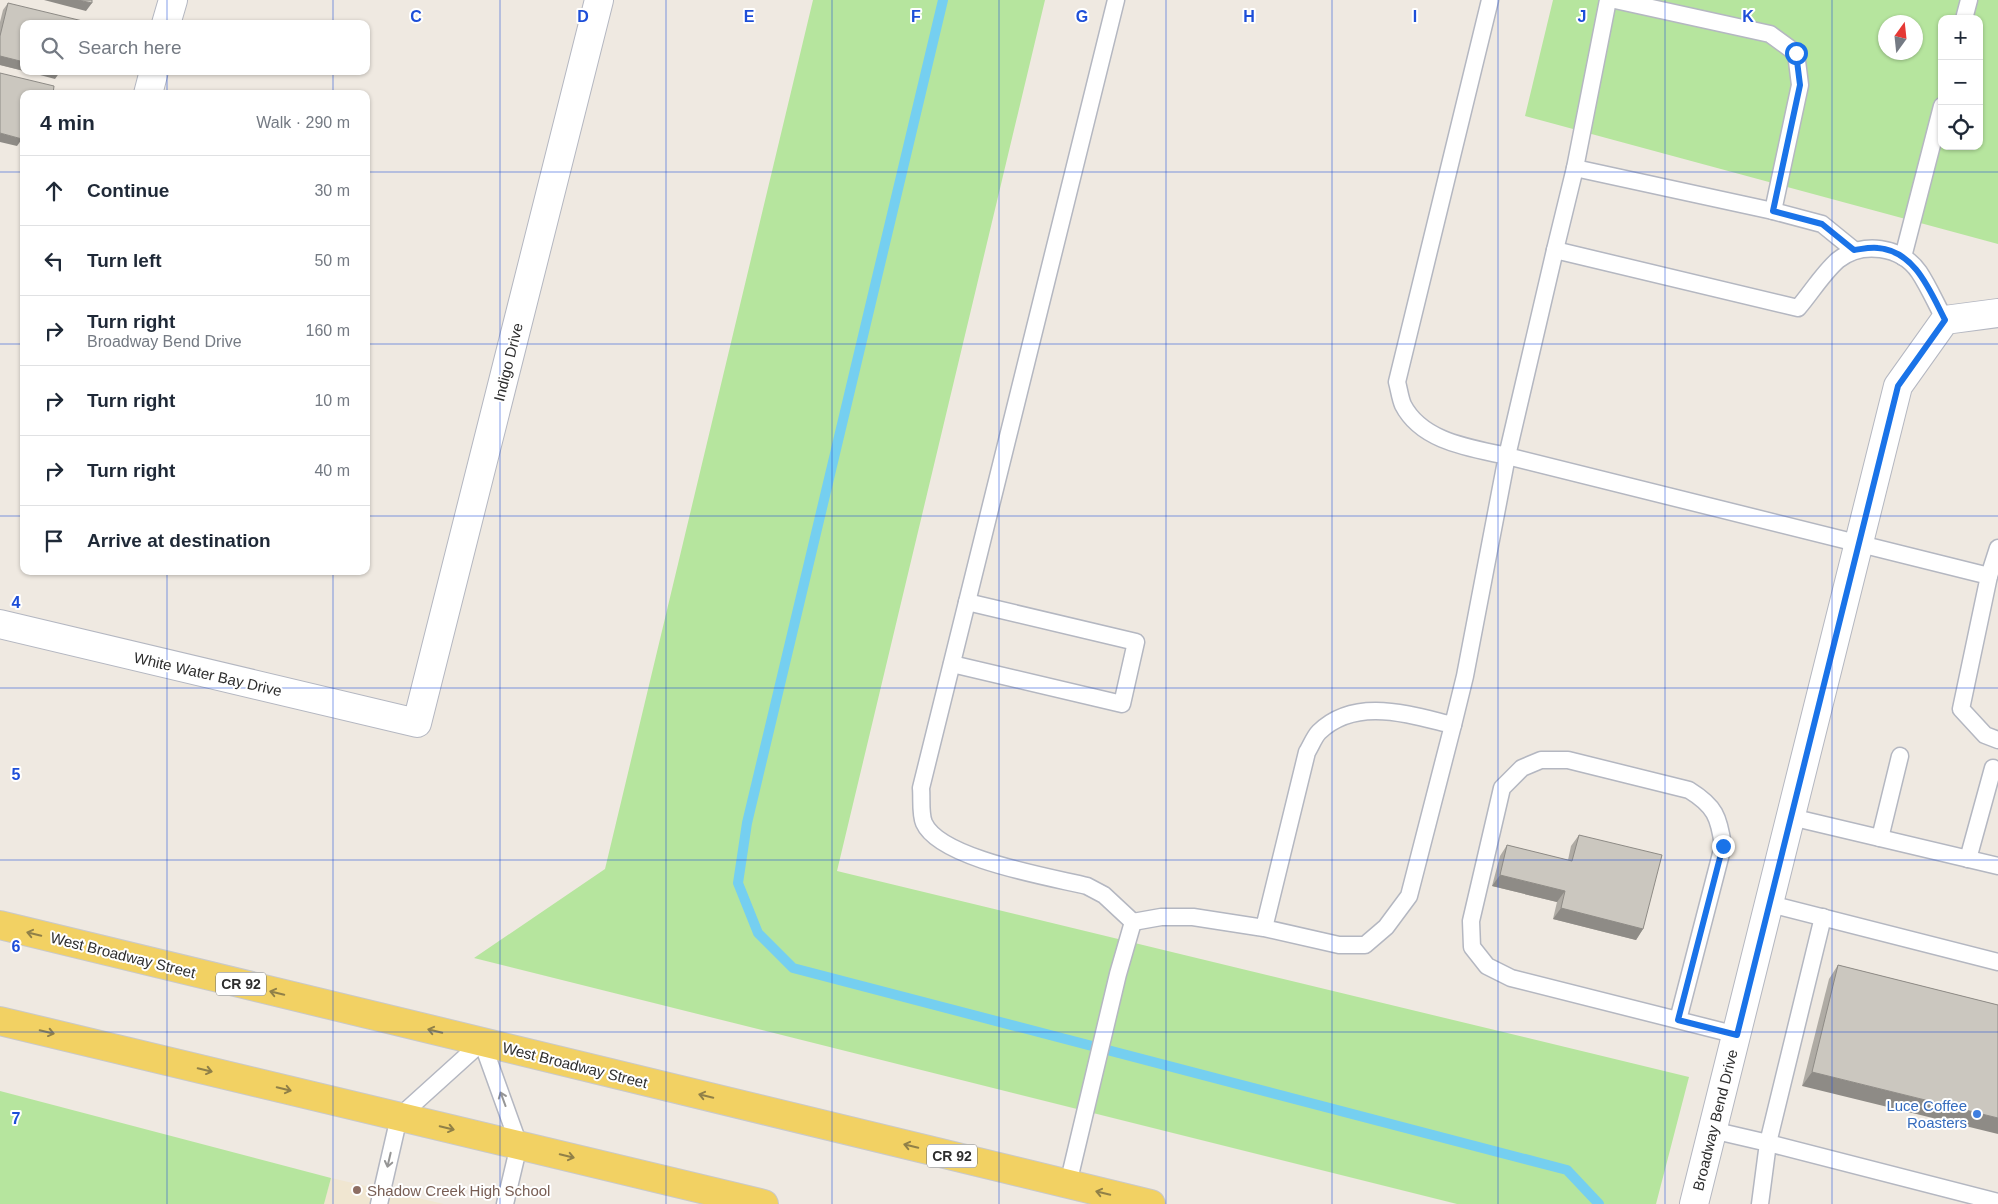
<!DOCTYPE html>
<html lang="en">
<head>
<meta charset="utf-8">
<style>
	body { margin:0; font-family:Arial,sans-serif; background:#f2f2f3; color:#1f2937 }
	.controls { position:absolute; right:15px; top:15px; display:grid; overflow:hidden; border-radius:10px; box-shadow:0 1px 4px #0004 }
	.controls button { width:45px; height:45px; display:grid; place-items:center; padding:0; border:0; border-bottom:1px solid #e0e1e3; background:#fff; color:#1f2937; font:25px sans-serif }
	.compass { position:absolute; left:1878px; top:15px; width:45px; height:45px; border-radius:50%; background:#fff; box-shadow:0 1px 4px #0004; rotate:15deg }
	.stop { position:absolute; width:15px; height:15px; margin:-11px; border:4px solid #1a73e8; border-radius:50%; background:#fff }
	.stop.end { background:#1a73e8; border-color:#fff; box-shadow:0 1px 5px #0008 }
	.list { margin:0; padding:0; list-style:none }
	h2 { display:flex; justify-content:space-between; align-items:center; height:65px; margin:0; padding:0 20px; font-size:21px }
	h2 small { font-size:16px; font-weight:400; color:#747a83 }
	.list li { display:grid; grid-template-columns:32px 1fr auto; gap:15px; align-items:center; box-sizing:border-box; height:70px; padding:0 20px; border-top:1px solid #e0e1e3 }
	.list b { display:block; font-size:19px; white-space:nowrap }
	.list p { margin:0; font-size:16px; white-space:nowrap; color:#747a83 }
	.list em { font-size:16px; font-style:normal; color:#747a83 }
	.icon { flex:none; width:28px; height:28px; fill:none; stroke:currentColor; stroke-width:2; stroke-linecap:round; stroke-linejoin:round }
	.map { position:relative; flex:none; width:1998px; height:1204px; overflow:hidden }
	.search { position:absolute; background:#fff; box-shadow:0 1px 4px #0004; left:20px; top:20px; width:350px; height:55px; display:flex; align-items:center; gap:12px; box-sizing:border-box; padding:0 18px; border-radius:10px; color:#747a83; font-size:19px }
	.panel { position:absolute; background:#fff; box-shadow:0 1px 4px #0004; left:20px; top:90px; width:350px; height:485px; border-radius:10px }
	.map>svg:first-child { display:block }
</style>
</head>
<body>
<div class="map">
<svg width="1998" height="1204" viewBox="0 0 1998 1204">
	<rect width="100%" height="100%" fill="#efe9e1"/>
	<path fill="#f0e6d1" d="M331,1178L444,1204H324Z"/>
	<g fill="#b6e59e" fill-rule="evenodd">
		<path d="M813,0H1045L837,871L1689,1077L1656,1204H1457L474,958L605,869Z"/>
		<path d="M1553,0H1998V244L1525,116ZM1942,19H1979V146H1942ZM1886,22H1916V52H1886Z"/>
		<path d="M0,1091L331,1178L324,1204H0Z"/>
	</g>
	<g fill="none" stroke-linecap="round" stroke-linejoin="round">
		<path stroke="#75cff0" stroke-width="10" d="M943,0L747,823L738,883L758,933L793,968L1567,1170L1599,1204"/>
		<g stroke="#b4b7c1" stroke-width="19">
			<g id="lane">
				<path d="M1116,0L921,788C922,798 920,814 924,823C940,859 1050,877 1087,886L1104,895L1133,922"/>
				<path d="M1615,0L1770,34L1796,53L1800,85L1773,211L1822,224L1854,250"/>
				<path d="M1964,19L1969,0"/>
				<path d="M1575,168L1773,211"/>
				<path d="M1555,250L1575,168L1608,0"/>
				<path d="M1903,257L1942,106"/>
				<path d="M1945,320C1936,304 1929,287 1919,272C1901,246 1862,241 1838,260C1823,273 1811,293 1798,308L1555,250L1507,456L1989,576L1961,709L1985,735L1998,740"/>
				<path d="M1989,576L1998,548"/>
				<path d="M952,664L1122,704L1136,642L967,602"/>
				<path d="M1453,725L1465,676L1507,456C1471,448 1422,442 1403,405C1400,398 1399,389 1397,382L1490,0"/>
				<path d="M1791,817L1998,866"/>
				<path d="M1880,838L1900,756"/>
				<path d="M1968,859L1993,768"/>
				<path d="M1770,904L1998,962"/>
				<path d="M1823,917L1768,1143L1998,1202"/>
				<path d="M1133,922L1161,917H1193L1264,928L1339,945H1365L1386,927L1409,896L1453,725C1410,715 1356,696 1319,732C1314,737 1311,746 1307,752L1264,928"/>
				<path d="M1678,1020L1723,846C1719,817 1715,806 1689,790L1568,760H1541L1522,768L1502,788L1471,921L1472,947L1487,966L1511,978L1737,1035"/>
				<path d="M1712,1130L1768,1143L1760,1204"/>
				<path d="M1068,1184L1118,974L1133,922"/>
				<path d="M379,1204L399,1117L482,1042L519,1145L505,1204"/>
			</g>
		</g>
		<g stroke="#b4b7c1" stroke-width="30">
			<g id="street">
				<path d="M166,24L173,0"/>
				<path d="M148,94L154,71"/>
				<path d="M0,624L417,723L599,0"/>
				<path d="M1694,1204L1898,386L1945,320L1998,313"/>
			</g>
		</g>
		<g stroke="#c9c9c9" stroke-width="30">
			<g id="primary">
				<path d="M0,925L1151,1204"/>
				<path d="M0,1021L764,1204"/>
			</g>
		</g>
		<use href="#lane" stroke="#fff" stroke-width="16"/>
		<use href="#street" stroke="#fff" stroke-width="28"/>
		<use href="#primary" stroke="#f2d163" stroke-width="28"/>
	</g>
	<g fill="#afaba4">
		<path d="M8,3L24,24V71L0,65V22L3,10Z"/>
		<path d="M1579,835L1643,929L1636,940L1553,919L1557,902L1492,886L1500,856L1507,845L1568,860L1571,846Z"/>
		<path d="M1838,965L1998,1005L1802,1086L1829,979Z"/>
	</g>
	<g fill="#8e8b86">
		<path d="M44,0H78L92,3L86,11Z"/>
		<path d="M0,56L24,62V71L0,65Z"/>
		<path d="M25,71H72L70,74L60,72L55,79Z"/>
		<path d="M0,133L22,139L17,146L0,142Z"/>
		<path d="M1500,875L1565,891L1557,902L1492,886Z"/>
		<path d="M1561,908L1643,929L1636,940L1553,919Z"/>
		<path d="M1812,1072L1998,1118V1134L1802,1086Z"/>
	</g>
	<g fill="#cbc7bf" stroke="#8e8b86">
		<path d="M78,0H92V3Z"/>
		<path d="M8,3L91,23V24H24V62L0,56V36Z"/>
		<path d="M0,73L54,86L53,94H24V131L22,139L0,133Z"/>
		<path d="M1579,835L1662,855L1643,929L1561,908L1565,891L1500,875L1507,845L1572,861Z"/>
		<path d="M1838,965L1998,1005V1118L1812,1072Z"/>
	</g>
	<defs><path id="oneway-shaft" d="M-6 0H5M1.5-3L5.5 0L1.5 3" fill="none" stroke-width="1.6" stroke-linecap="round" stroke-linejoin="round" transform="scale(1.25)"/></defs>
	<g stroke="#908048">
		<use href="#oneway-shaft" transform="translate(34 934) rotate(-166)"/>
		<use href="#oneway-shaft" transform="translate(277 993) rotate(-166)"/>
		<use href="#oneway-shaft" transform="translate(435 1031) rotate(-166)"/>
		<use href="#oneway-shaft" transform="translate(47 1032) rotate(13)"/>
		<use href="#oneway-shaft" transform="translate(205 1070) rotate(13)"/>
		<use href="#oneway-shaft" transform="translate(284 1089) rotate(14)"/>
		<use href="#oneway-shaft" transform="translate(706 1096) rotate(-166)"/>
		<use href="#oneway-shaft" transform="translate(447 1128) rotate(13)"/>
		<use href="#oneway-shaft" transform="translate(911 1146) rotate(-166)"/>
		<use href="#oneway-shaft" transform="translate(567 1156) rotate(14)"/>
		<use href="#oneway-shaft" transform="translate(1103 1193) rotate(-166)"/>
	</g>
	<g stroke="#969696">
		<use href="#oneway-shaft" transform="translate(503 1099) rotate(-110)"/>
		<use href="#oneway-shaft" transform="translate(389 1160) rotate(103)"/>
	</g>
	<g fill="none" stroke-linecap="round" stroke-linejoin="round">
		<path stroke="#1a73e8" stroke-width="6" d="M1723,846L1678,1020L1737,1035L1898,386L1945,320C1930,291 1915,251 1878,248C1870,247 1862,249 1854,250L1822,224L1773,211L1800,85L1796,53"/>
	</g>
	<path fill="none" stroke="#1d4ed8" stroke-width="1" stroke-opacity="0.55" d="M167,0V24M333,0V24M500,0V1204M666,0V1204M832,0V1204M999,0V1204M1166,0V1204M1332,0V1204M1498,0V1204M1665,0V1204M1832,0V1204M167,71V94M333,71V94M0,172H24M366,172H1998M0,344H24M366,344H1998M0,516H24M366,516H1998M167,571V1204M333,571V1204M0,688H1998M0,860H1998M0,1032H1998"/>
	<circle fill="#3f7fe0" stroke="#fff" stroke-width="2" cx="1977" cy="1114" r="5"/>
	<circle fill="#8d6e63" stroke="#fff" stroke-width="2" cx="357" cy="1190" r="5"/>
	<g text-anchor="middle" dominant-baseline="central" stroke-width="4" stroke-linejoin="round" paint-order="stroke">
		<g fill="#fff" stroke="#6d6d6d" stroke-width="1">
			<rect x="216" y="972.5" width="50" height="23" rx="4"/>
			<rect x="927" y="1144.5" width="50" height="23" rx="4"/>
		</g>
		<g font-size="14" font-weight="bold" fill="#2e2e2e">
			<text x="241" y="984">CR 92</text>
			<text x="952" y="1156">CR 92</text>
		</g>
		<g font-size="15" fill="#2e2e2e" stroke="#fff">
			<text transform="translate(508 362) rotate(-76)">Indigo Drive</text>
			<text transform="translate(208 674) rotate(13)">White Water Bay Drive</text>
			<text transform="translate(123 955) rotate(14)">West Broadway Street</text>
			<text transform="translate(575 1065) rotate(14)">West Broadway Street</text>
			<text transform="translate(1715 1120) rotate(-76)">Broadway Bend Drive</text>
		</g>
		<g font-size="15" fill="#366cbe" stroke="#fff" text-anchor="end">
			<text x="1967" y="1105">Luce Coffee<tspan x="1967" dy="17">Roasters</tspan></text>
		</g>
		<g font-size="15" fill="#785e54" stroke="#fff" text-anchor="start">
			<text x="367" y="1190">Shadow Creek High School</text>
		</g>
	</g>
	<g font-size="16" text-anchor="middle" font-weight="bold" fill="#1d4ed8" stroke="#fff" stroke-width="4" stroke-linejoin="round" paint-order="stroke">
		<text x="416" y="22">C</text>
		<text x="583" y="22">D</text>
		<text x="749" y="22">E</text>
		<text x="916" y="22">F</text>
		<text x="1082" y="22">G</text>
		<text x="1249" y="22">H</text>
		<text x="1415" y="22">I</text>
		<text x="1582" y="22">J</text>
		<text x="1748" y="22">K</text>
		<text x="16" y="608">4</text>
		<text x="16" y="780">5</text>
		<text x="16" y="952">6</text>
		<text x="16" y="1124">7</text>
	</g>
</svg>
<div class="controls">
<button>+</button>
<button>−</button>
<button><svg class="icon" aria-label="locate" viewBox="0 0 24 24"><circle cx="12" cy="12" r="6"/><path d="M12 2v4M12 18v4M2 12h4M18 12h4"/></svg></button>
</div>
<svg class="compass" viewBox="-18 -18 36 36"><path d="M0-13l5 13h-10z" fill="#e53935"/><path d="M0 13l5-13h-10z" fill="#747a83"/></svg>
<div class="stop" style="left:1796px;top:53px"></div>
<div class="stop end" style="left:1723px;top:846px"></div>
<div class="search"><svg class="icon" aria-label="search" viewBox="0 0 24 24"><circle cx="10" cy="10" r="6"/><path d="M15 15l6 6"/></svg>Search here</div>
<section class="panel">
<h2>4 min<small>Walk · 290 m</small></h2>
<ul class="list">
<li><svg class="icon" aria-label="ahead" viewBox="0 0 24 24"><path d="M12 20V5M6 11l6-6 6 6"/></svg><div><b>Continue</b></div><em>30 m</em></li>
<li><svg class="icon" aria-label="left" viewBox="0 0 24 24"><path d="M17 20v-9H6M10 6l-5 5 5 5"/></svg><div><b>Turn left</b></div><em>50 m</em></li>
<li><svg class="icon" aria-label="right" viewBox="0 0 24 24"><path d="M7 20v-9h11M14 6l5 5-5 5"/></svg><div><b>Turn right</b><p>Broadway Bend Drive</p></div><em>160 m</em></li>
<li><svg class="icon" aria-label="right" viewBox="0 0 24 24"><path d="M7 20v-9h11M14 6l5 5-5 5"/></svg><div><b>Turn right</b></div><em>10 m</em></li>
<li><svg class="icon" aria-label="right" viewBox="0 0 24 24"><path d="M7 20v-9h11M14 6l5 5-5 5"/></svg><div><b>Turn right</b></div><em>40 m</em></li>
<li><svg class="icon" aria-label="arrive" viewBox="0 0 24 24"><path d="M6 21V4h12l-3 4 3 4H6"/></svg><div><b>Arrive at destination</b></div></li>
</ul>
</section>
</div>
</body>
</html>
